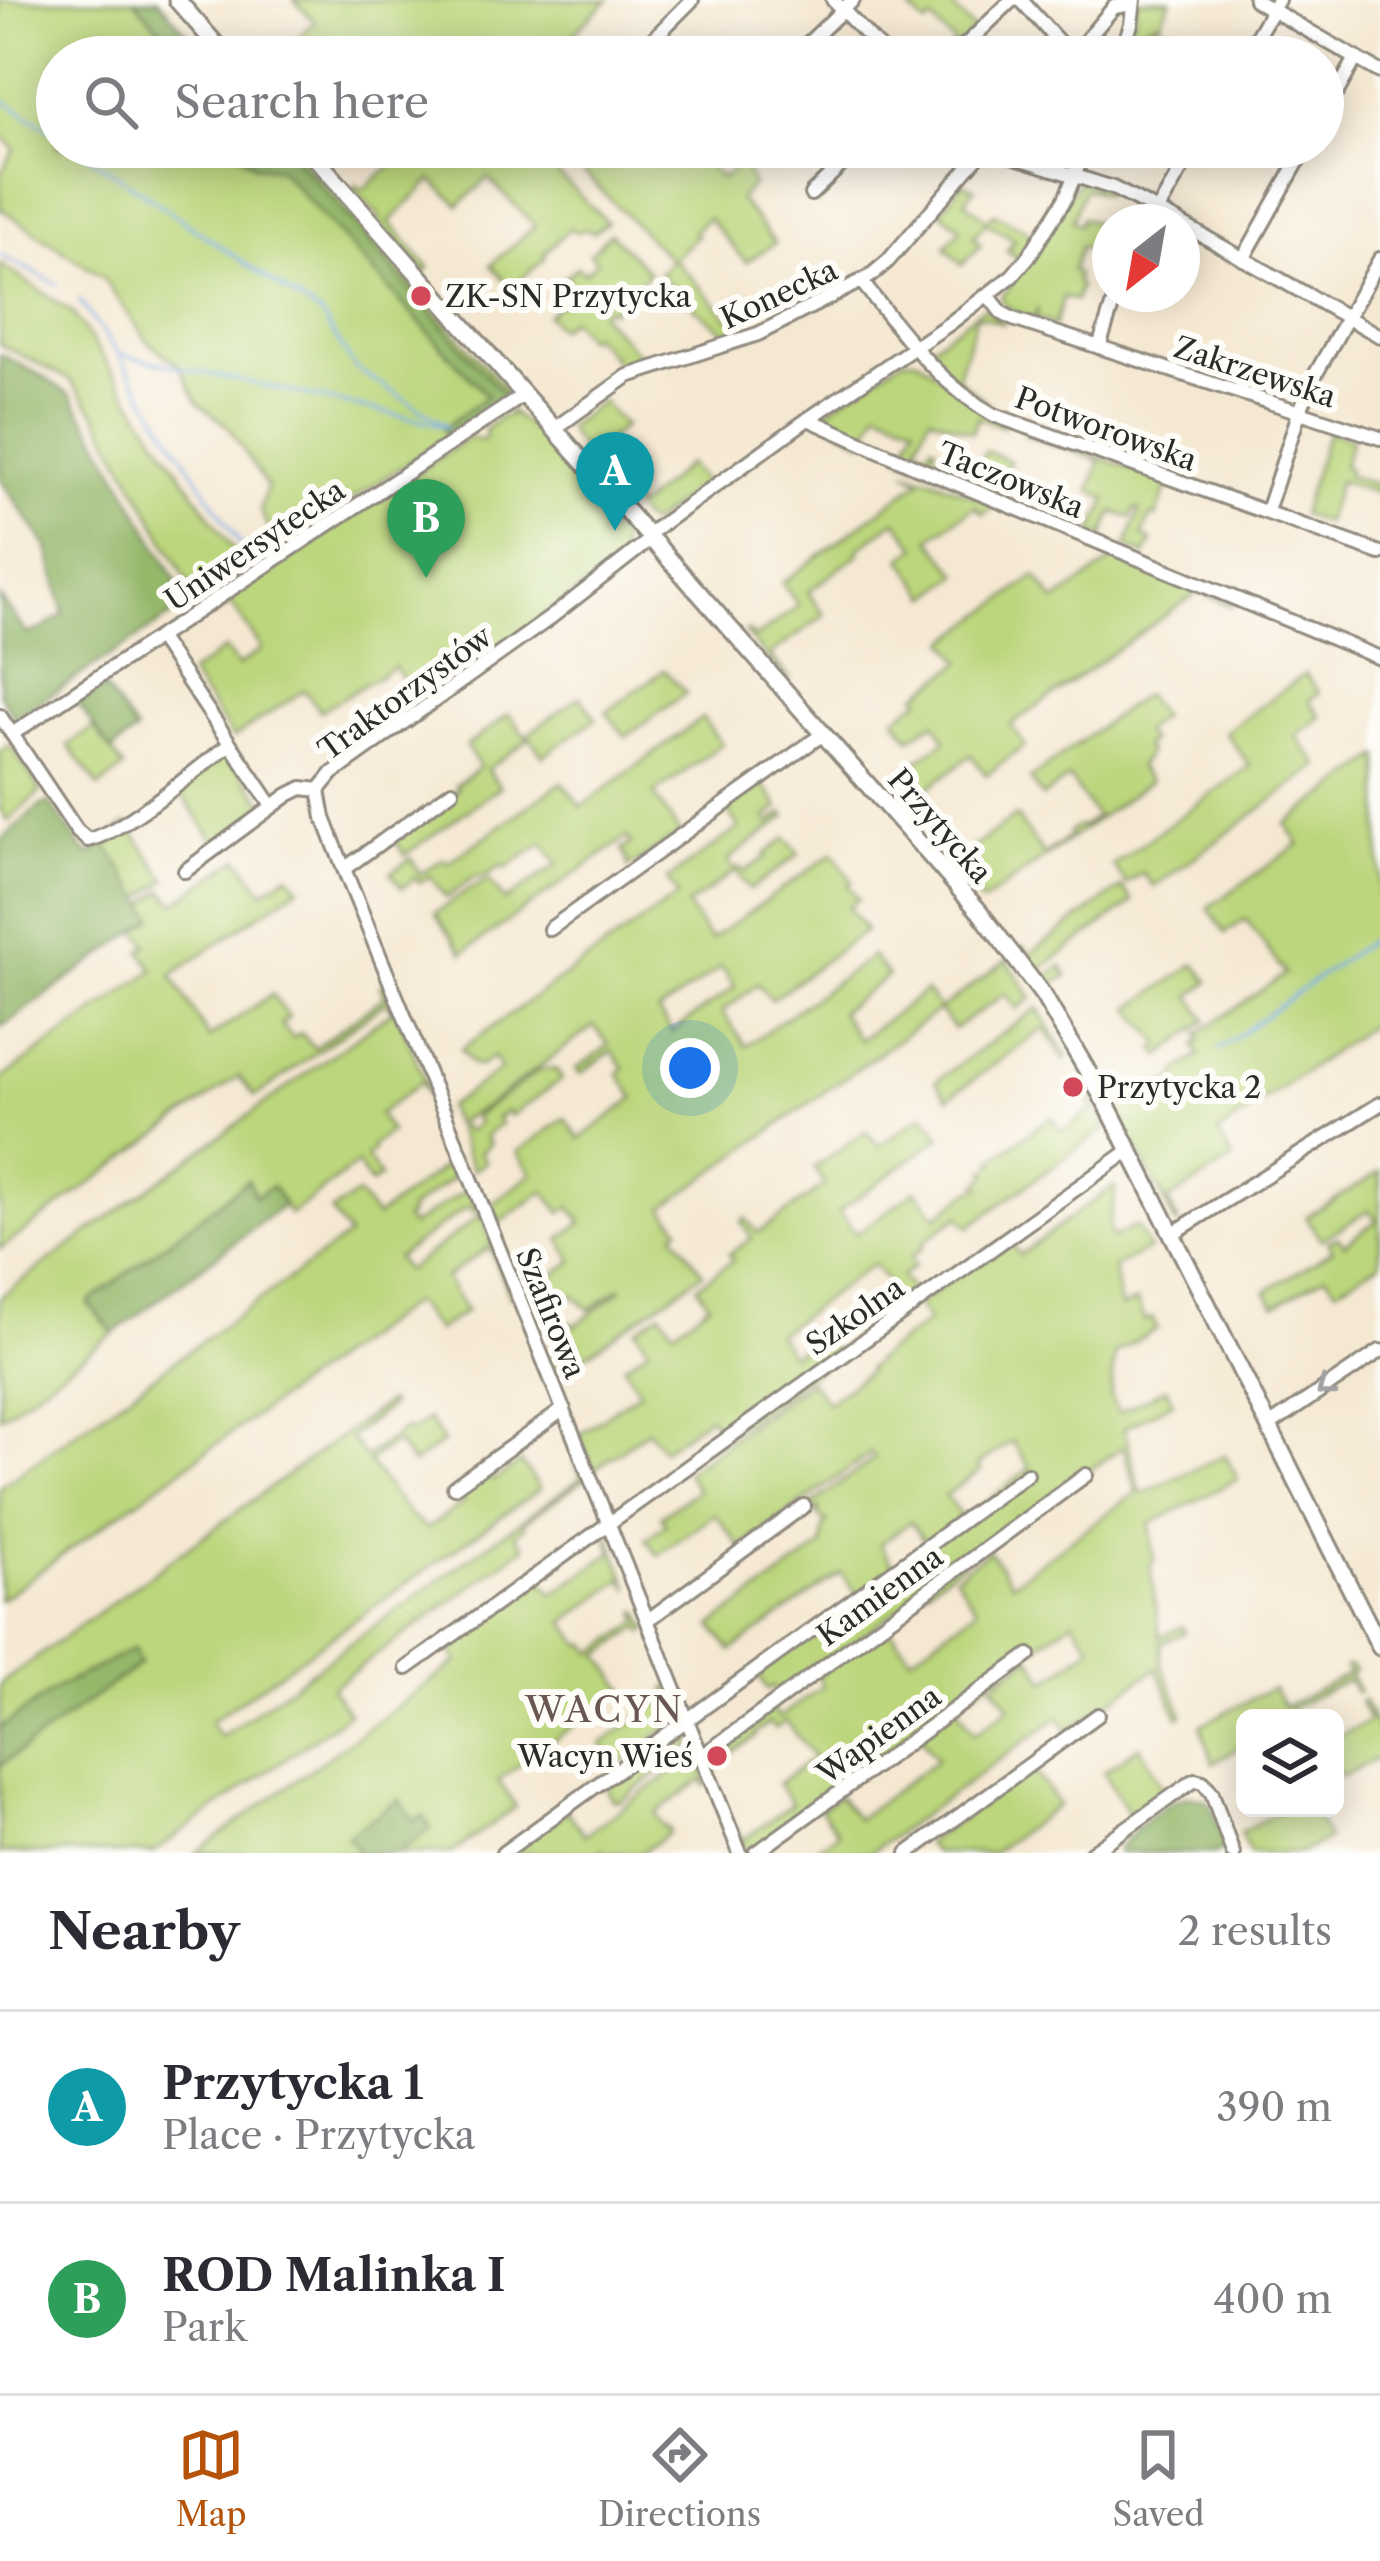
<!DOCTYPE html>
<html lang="en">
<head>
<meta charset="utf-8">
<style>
	body { margin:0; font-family:"Libre Caslon Text",serif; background:#f7f7f7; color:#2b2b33 }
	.controls { position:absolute; right:36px; bottom:36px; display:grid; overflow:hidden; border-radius:18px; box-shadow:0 6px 30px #0003 }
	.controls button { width:108px; height:108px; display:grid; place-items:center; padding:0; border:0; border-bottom:3px solid #e1e1e2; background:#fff; color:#2b2b33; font:60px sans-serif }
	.compass { position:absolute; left:1092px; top:204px; width:108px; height:108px; border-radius:50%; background:#fff; box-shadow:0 6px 30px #0003; rotate:211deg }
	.you { position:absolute; left:690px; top:1068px; width:42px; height:42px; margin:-30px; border:9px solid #fff; border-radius:50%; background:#1a73e8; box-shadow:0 0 0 18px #1a73e833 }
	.badge { display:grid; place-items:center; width:78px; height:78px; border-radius:50%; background:#b45309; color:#fff; font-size:39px; font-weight:700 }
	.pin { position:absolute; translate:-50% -99px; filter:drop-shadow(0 3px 6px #0008) }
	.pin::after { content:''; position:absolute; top:63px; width:42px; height:36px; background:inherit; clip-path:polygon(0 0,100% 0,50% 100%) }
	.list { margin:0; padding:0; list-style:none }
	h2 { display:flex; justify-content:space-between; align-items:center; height:156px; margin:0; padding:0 48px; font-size:51px }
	h2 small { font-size:39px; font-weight:400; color:#7c7c81 }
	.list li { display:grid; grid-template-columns:78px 1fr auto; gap:36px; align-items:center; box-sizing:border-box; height:192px; padding:0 48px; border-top:3px solid #e1e1e2 }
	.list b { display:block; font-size:45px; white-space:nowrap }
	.list p { margin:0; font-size:39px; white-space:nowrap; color:#7c7c81 }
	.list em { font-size:39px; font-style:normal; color:#7c7c81 }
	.icon { flex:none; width:66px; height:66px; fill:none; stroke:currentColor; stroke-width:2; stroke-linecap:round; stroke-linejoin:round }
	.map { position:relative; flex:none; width:1380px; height:1853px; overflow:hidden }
	.search { position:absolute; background:#fff; box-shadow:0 6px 30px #0003; left:36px; right:36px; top:36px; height:132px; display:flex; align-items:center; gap:30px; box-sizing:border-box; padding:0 42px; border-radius:66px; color:#7c7c81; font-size:45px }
	.sheet { height:540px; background:#fff }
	nav { display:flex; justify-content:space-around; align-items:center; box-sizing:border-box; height:168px; border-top:3px solid #e1e1e2; background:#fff; font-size:33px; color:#7c7c81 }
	nav a { display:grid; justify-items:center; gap:6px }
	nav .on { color:#b45309 }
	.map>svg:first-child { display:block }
</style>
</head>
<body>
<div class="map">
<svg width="1380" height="1853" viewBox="0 0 1380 1853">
	<rect width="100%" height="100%" fill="#fdfcf7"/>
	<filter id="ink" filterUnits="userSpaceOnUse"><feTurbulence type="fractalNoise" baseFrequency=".00833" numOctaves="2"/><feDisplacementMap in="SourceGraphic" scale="24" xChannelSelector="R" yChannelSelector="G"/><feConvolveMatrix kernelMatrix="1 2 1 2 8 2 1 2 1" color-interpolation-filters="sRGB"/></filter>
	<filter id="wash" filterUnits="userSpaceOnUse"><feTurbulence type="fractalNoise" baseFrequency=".004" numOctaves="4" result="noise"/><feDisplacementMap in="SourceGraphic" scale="48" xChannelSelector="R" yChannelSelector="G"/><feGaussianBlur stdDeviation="2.7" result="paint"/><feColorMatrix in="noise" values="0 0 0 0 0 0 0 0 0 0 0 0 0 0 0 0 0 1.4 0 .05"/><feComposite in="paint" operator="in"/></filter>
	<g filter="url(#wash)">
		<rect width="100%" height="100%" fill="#f5e8d2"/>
		<g fill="#bbd67b" stroke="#738053" stroke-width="3" fill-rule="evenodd">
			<path d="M0,0H134L176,48L156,57H57V147H232L256,166L279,169L488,397L448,434H451L198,601L97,415L70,380L0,344V264L72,312L236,554L271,534L260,510L267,487L227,425L198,403L179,365L148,342L102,277L0,208V174L15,149L0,134Z"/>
			<path d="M294,0H608L574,33L598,57H321L326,52L312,40L298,52L291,44L315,22Z"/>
			<path d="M910,0H946L975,31L947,57H943L955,44L932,20L926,25L906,5Z"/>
			<path d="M1138,0H1171L1161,20L1144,26L1162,24L1164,40L1156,57H1124Z"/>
			<path d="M286,147H293L508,392L506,398Z"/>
			<path d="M415,147H530L607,222L594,232L584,229L577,233L570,228L544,254L546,257L511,288L491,265L535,226L488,178L459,205L432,180L390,222L429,268L426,272L421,270L380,223L379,216L353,189L357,185L362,190Z"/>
			<path d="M558,147H690L722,179L743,160L750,168L746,172L753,185L739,199L775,243L746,262L708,218L694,231L697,235L674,259L742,332L731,336L699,312L659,273L671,260Z"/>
			<path d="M1079,181L1106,190L1104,195L1089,189L1083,191L1072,221L1079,225L1082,218L1110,228V256L1080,247L1072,271L1077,274L1076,282L1080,286L1075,301L1063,297L1055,325L1036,319L1038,308L1033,318L1013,311L1002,302V294L1010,288L1009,284Z"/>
			<path d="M962,183L975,188L965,201L987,220L994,213L1038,237L1021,260L1007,251L1014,239L986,223L973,237L981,245L962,265L945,247L961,229L941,212Z"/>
			<path d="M610,233L649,272L611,311L607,307L600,314L647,363L624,370L592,335L587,338L570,319L558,329L547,315L577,290L565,277L577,267L585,273L597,261L590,254Z"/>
			<path d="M985,307L1005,324L977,315L957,378L989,404L949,376L927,351L929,347Z"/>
			<path d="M904,358L918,359L1004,423L1003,427L978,417L972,432L930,416L917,445L928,451L932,444L936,446L929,463L964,476L971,459L980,461L985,451L1010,461L998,493L994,494L902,458L915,424L878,410L864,442L818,416Z"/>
			<path d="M602,401L624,426L593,453L595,457L591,460L573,439L567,427Z"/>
			<path d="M509,411L536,432L617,524L609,530L614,536L621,531L624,535L620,538L621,555L616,564L352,753L347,748L416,699L394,667L320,711L304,690L233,738L189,674L225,649L238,666L262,649L231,604L215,614L212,609L470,437L482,441L486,437L485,429L501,417L508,416Z"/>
			<path d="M1026,431L1169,482L1156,517L1151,515L1142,536L1152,541L1145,555L1126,547L1140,510L1135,509L1131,518L1113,512L1103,537L1092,533L1107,499L1090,491L1100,461L1025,435Z"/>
			<path d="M1328,431L1352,439L1343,466L1349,469L1347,475L1380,486L1379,494L1339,481L1325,523L1301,514Z"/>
			<path d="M688,464L706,484L694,489L652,524L642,520L633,506H640Z"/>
			<path d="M905,472L930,478L996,505L983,514L975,506L930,538L959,575L929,597L902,559L917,547L896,520L858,549L860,553L808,592L825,615L770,655L790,679L787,681L745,633L748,631L755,638L799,606L782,583L921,480Z"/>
			<path d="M1103,553L1120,555L1233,603V606L1198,592L1011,725L1025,746L986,775L971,755L902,808H898L873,779L876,777L884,785L946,740L934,722L910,738L895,718L921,699L917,695L962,662L947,641L1036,576L1055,602L1115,559Z"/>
			<path d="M664,670L686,693L626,737L606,712Z"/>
			<path d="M1305,674L1319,693L1309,700L1321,717L1296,736L1319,766L1154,887L1143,873L1126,884L1113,865L1250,766L1225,732Z"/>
			<path d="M1144,694L1161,717L1143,731L1150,741L1144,746L1148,753L1138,766L1150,781L982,903L953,870L952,864L948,865L944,859L946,856L953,862L1016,816L1044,855L1069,837V832L1078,826L1082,827L1096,817L1069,778L1042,797L1030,779Z"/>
			<path d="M580,696L596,719L543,756L528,734Z"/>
			<path d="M509,714L528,740L487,769L500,787L405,855L393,838L458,789L456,785L480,767L466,746Z"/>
			<path d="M702,718L722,744L654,794L680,834L628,868L627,859L622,850L631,843L627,837L463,953L435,913L472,888L489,880L505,901L558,864L543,843L505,869L502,865L486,876L473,878L446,898L430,876L419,883L416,878L402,888L391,873L411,858L420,874L444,859L448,863L562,782L581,807Z"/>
			<path d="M94,727L124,768L99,787L68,745Z"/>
			<path d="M10,745L41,791L8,821L0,810V751Z"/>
			<path d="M227,754L266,805L216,843L178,789Z"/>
			<path d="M1380,756V1038L1372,1024L1218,1133L1233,1159L1168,1201L1179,1224L1175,1223L1160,1193L1162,1191L1157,1188L1116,1108L1127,1101L1138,1104L1177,1076V1072L1200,1055L1195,1046L1201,1039L1198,1034L1285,974L1246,919L1225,933L1208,908L1299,844L1286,824Z"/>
			<path d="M762,783L779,807L766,818L770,823L783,813L786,817L728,860L735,870L740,867L744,872L766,857L765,854L786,838L799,854L750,890L735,871L687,906L710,940L833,853L852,881L848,885L858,899L848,907L866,930L771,1000L758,984L722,1012L746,1046L872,956L888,976L840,1012L859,1040L926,991L940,1009L1007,960L1032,998L1017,1009L1005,994L954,1029L939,1010L664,1207L680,1228L674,1233L703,1273L558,1375L552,1355L559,1352L572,1362L582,1352L568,1332L563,1334L560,1330L571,1322L575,1326L622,1289L620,1288L589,1310L574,1295L534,1321L524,1296L573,1261L560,1239L582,1222L570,1207L561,1213L544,1191L495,1226L492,1217L496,1214L494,1211L490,1213L488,1207L532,1174L517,1152L565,1118L580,1139L635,1098L618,1073L624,1068L612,1051L580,1074L576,1069L609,1045L594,1026L488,1105L454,1124L447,1107L501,1069L493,1057L480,1066L473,1065L461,1049L678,896L667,880L739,828L726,809ZM721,967L735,987L672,1032L658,1012Z"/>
			<path d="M127,824L167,880L141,899L103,840Z"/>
			<path d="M239,858L263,892L289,874L299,887L172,975L209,1038L272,994L289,1017L281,1024L293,1038L301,1033L314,1048L385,996L380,985L386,982L438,1115L437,1117L421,1082L379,1114L390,1132L372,1146L373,1151L366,1157L380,1177L371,1184L357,1164L290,1215L272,1187L256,1198L248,1181L88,1304L114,1333L0,1417V1297L392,1011L387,1001L255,1097L239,1076L0,1249V1080L154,970L141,951L148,945L137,930L154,918L145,904L163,890L175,903Z"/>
			<path d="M1122,887L1133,902L1041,969L1046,977L1062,966L1067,976L1047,987L1020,948L1023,946L1030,954Z"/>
			<path d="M1195,964L1209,982L1191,996L1207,1020L1160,1056L1155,1049L1161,1044L1131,1008Z"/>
			<path d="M1038,1008L1068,1057L1065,1061L1045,1028L948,1098L936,1081Z"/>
			<path d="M555,1069L562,1079L511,1116L507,1111L497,1118L501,1124L485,1136L490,1144L480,1152L486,1162L473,1170L456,1129L461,1125L467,1132L478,1123L474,1117L540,1070Z"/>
			<path d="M1090,1096L1107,1127L969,1227L959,1216L922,1243L924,1247L910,1258L915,1266L901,1276L918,1297L894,1315L878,1293L889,1284L873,1264L777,1334L791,1355L822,1333L838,1355L725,1436L709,1416L663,1450L648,1430L594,1470L579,1435L640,1391L624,1366L649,1348L636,1329L661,1312L674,1330L709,1304L697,1286L733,1260L729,1254L752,1238L741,1222L745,1218L758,1233L825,1185L814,1168L866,1131L879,1146L924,1114L941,1137L839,1211L856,1234L916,1190L937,1217L970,1191L982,1187L978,1184L988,1175L985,1171L995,1164L992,1160L1051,1117L1062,1132L1092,1110L1088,1102Z"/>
			<path d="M454,1159L459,1174L409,1210L410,1215L405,1219L411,1226L466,1190L463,1182L467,1183L479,1210L474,1213L470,1205L396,1258L406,1271L481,1215L514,1297L510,1298L489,1247L445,1278L466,1311L437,1331L413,1302L0,1600V1487L348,1236L331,1212L357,1194L376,1217Z"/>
			<path d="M1380,1172V1263L1336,1289L1326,1275L1275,1305L1266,1291L1333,1250L1328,1242L1338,1237L1344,1244L1376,1221L1369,1210L1321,1240L1306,1217Z"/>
			<path d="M1114,1186L1116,1188L1109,1227L1112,1238L1136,1226L1149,1249L1114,1267L1120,1308L1137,1301L1144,1321L1152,1318L1157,1329L1115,1353L1111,1397L1118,1413L1166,1388L1173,1402L1124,1428L1141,1494L1225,1455L1238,1479L1150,1524L1154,1562L1150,1565L1160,1637L1182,1626L1185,1632L1161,1643L1162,1665L1183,1715L1178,1717L1157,1668L1069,1731L1059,1717L870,1853H810L838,1833L820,1809L839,1796L857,1819L937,1760L918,1732L756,1849L745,1850L735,1827L743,1840L792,1804L778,1784L814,1757L786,1721L775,1729L769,1723L755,1733L756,1736L714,1766L716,1771L713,1773L708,1757L772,1709L779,1718L823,1686L817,1676L887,1625L911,1657L977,1609L955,1576L989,1551L1012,1583L1137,1492L1123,1446L779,1696L773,1687L768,1690L757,1674L1028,1470L1030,1468L1012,1441L978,1465L981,1470L946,1495L962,1518L926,1543L910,1522L880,1544L894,1567L858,1597L841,1573L731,1651L712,1626L822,1546L823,1527L827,1522L818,1516L819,1509L806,1513L803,1520L797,1522L792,1519L875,1458L871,1453L742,1547H740L715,1514L658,1555L646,1539L666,1524L661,1516L697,1490L686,1472L810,1381L827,1403L868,1372L867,1369L876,1362L875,1360L928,1322L917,1305L1008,1239L1020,1255ZM1073,1620L1092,1647L1046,1681L1031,1657L993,1684L1010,1707L975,1733L956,1705Z"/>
			<path d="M388,1402L390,1406L350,1437L365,1458L406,1428L410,1432L428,1419L443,1442L412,1464L396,1442L368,1462L409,1515L427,1529L464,1502L455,1490L484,1469L493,1481L521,1462L540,1489L210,1722L220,1737L581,1478L575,1460L577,1459L587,1477L523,1523L525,1527L515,1534L525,1547L331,1688L349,1713L153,1853H0V1766L140,1663L133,1649L60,1686L0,1728V1684Z"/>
			<path d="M607,1537H610L630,1590L623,1579L565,1622L581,1645L586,1643L594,1653L640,1621L637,1612L640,1611L648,1630L644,1633L640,1627L600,1655L625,1689L498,1780L516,1807L452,1853H196L458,1662L446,1644L539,1576L553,1594L613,1552Z"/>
			<path d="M1350,1666L1355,1670L1350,1674L1359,1692L1356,1693L1348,1680L1290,1709L1292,1715L1288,1718H1245V1744L1213,1763L1201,1725L1273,1688L1284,1707L1348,1674L1345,1667Z"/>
			<path d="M670,1687L682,1717L617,1766L601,1744L669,1696L666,1689Z"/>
			<path d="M1363,1700L1380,1734V1757L1340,1777L1335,1764V1738L1369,1721L1360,1702Z"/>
			<path d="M684,1726L693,1745L621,1801L613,1800L604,1784Z"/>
			<path d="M1140,1746L1166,1793L1131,1818L1104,1772Z"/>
			<path d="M691,1758H698L708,1784L706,1786L702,1780L655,1813L663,1827L666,1826L670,1832L641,1853H606L603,1849L596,1853H509L567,1811L585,1835Z"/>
			<path d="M1032,1768L1059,1805L992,1853H934L926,1843Z"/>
			<path d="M1287,1808H1312L1328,1839L1300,1853H1250L1240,1832Z"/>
		</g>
		<g fill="#94b76b" stroke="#60714b" stroke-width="3">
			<path d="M134,0H158L208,57H156L176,48Z"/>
			<path d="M232,147H286L506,398L451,434L445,432L443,428L487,396L279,169L256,166Z"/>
			<path d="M0,354L44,377L71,396L99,440L189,604L15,718L0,695V597L27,634L44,628L64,614L48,548L0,479Z"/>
			<path d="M104,687L136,732L111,751L78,704Z"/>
			<path d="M49,802L84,851L91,854L96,851L103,840L154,918L0,1028V841L39,807Z"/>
			<path d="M248,1180L255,1197L272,1186L284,1205L114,1333L88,1303Z"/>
			<path d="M134,1649L140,1664L0,1766V1728L60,1686Z"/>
			<path d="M1187,1796L1206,1800L1212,1807L1225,1847L1217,1853H1119L1118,1849C1135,1829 1161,1803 1187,1796Z"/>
			<path d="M399,1799L414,1821L423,1816L431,1829L397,1853H360L347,1836Z"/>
		</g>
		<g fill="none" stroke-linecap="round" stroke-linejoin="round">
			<g stroke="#7dade8" stroke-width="3">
				<path d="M0,98L57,134"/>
				<path d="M76,147L322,316L355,368L447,426L118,354"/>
				<path d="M0,255L57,284"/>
				<path d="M79,300L118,354L249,558"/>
				<path d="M1218,1050L1380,933"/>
			</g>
		</g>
	</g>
	<g filter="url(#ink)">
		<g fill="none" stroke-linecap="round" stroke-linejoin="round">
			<g stroke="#908a7e" stroke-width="18">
				<g id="minor">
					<path d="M833,0L888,57"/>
					<path d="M1021,0L1072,57"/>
					<path d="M1255,0L1380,72"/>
					<path d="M635,57L692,0"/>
					<path d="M794,57L853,0"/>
					<path d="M953,57L1012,0"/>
					<path d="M1072,57L1114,7L1133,4"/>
					<path d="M1120,57L1131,24L1134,0"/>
					<path d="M1245,57L1278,0"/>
					<path d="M1323,117L1356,58"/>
					<path d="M984,147L1113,188L1179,222"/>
					<path d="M811,194L860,147"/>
					<path d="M1158,210L1194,147"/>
					<path d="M1182,224L1380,336"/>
					<path d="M1243,259L1306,147"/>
					<path d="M861,281C901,331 937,383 994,415L1380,553"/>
					<path d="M988,295L1002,313L1013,319L1380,438"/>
					<path d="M1099,347L1116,294"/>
					<path d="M808,419L916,467L1380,658"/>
					<path d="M554,429L628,376L758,334L869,277L888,261L986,147"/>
					<path d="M1267,511L1299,413L1314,377L1380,259"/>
					<path d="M647,535L808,419L949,324L1012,276L1029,256L1065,199L1086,147"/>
					<path d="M159,638L272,806"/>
					<path d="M0,716L77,831L88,840C124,832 196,769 229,745"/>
					<path d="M12,734L524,395"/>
					<path d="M319,790L324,818L344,869L472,1181L740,1853"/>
					<path d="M319,790L333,773L550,618L651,539"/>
					<path d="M344,869L452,791"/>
					<path d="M185,871L288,795L302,788L319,790"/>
					<path d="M550,929L823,734"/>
					<path d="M1172,1234L1380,1104"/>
					<path d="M1269,1426L1380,1351"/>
					<path d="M454,1487L564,1409"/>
					<path d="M648,1620L804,1506"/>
					<path d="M407,1668L1130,1150"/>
					<path d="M702,1756L1086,1475"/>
					<path d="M503,1853L1027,1474"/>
					<path d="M756,1853L1029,1655"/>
					<path d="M908,1853L1098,1715"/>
					<path d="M1091,1853L1195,1780L1203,1782L1212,1793L1233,1853"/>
				</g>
			</g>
			<g stroke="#908a7e" stroke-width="21">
				<g id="major">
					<path d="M177,0L227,57"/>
					<path d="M306,147L979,911L1043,995L1106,1103L1380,1647"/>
				</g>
			</g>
			<use href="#minor" stroke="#fff" stroke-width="12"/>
			<use href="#major" stroke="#fff" stroke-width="15"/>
		</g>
		<defs><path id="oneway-chevron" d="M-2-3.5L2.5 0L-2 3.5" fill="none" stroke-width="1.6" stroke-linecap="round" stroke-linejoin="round" transform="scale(3)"/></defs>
		<use stroke="#a0a0a0" href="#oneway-chevron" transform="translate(1325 1389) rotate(144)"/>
	</g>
	<g fill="#d1495b" stroke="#fdfcf7" stroke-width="4.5">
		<circle cx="421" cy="296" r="12"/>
		<circle cx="1073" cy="1087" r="12"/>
		<circle cx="717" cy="1756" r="12"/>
	</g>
	<g text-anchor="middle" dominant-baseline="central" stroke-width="12" stroke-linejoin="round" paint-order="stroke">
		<g font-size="30" fill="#2b2b2b" stroke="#fdfcf7">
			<text transform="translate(779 294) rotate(-25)">Konecka</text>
			<text transform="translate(1255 372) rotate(18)">Zakrzewska</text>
			<text transform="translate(1106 429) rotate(20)">Potworowska</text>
			<text transform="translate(1011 480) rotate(22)">Taczowska</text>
			<text transform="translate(255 545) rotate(-34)">Uniwersytecka</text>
			<text transform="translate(405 693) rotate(-36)">Traktorzystów</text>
			<text transform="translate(940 826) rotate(49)">Przytycka</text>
			<text transform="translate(551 1313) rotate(68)">Szafirowa</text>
			<text transform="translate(855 1316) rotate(-35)">Szkolna</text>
			<text transform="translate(880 1596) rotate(-36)">Kamienna</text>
			<text transform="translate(879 1735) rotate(-36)">Wapienna</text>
		</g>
		<g font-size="30" fill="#2b2b2b" stroke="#fdfcf7" text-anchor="start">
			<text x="445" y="296">ZK-SN Przytycka</text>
			<text x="1097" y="1087">Przytycka 2</text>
			<text x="693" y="1756" text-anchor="end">Wacyn Wieś</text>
		</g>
		<g font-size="36" letter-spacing="3" fill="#6a5751" stroke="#fdfcf7">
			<text x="605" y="1709">WACYN</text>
		</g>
	</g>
</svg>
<div class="controls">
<button><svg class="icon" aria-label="layers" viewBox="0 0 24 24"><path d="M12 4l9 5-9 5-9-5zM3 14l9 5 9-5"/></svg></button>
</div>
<svg class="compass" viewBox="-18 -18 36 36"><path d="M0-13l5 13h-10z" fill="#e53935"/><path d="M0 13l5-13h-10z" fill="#7c7c81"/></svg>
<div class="you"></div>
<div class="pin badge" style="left:615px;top:531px;background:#0f9aa8">A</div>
<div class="pin badge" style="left:426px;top:578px;background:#2e9e5b">B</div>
<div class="search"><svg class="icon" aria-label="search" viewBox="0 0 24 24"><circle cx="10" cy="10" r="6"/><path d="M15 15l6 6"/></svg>Search here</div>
</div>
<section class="sheet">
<h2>Nearby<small>2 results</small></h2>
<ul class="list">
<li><span class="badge" style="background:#0f9aa8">A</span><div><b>Przytycka 1</b><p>Place · Przytycka</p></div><em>390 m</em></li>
<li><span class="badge" style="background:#2e9e5b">B</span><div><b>ROD Malinka I</b><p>Park</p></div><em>400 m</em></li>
</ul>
</section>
<nav>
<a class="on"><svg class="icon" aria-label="map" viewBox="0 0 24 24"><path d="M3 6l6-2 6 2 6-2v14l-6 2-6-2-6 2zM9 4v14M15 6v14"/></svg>Map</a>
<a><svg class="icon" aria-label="directions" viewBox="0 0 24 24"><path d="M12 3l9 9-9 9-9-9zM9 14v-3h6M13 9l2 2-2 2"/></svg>Directions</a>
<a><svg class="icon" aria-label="saved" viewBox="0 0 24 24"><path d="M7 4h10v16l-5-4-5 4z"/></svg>Saved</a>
</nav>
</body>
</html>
